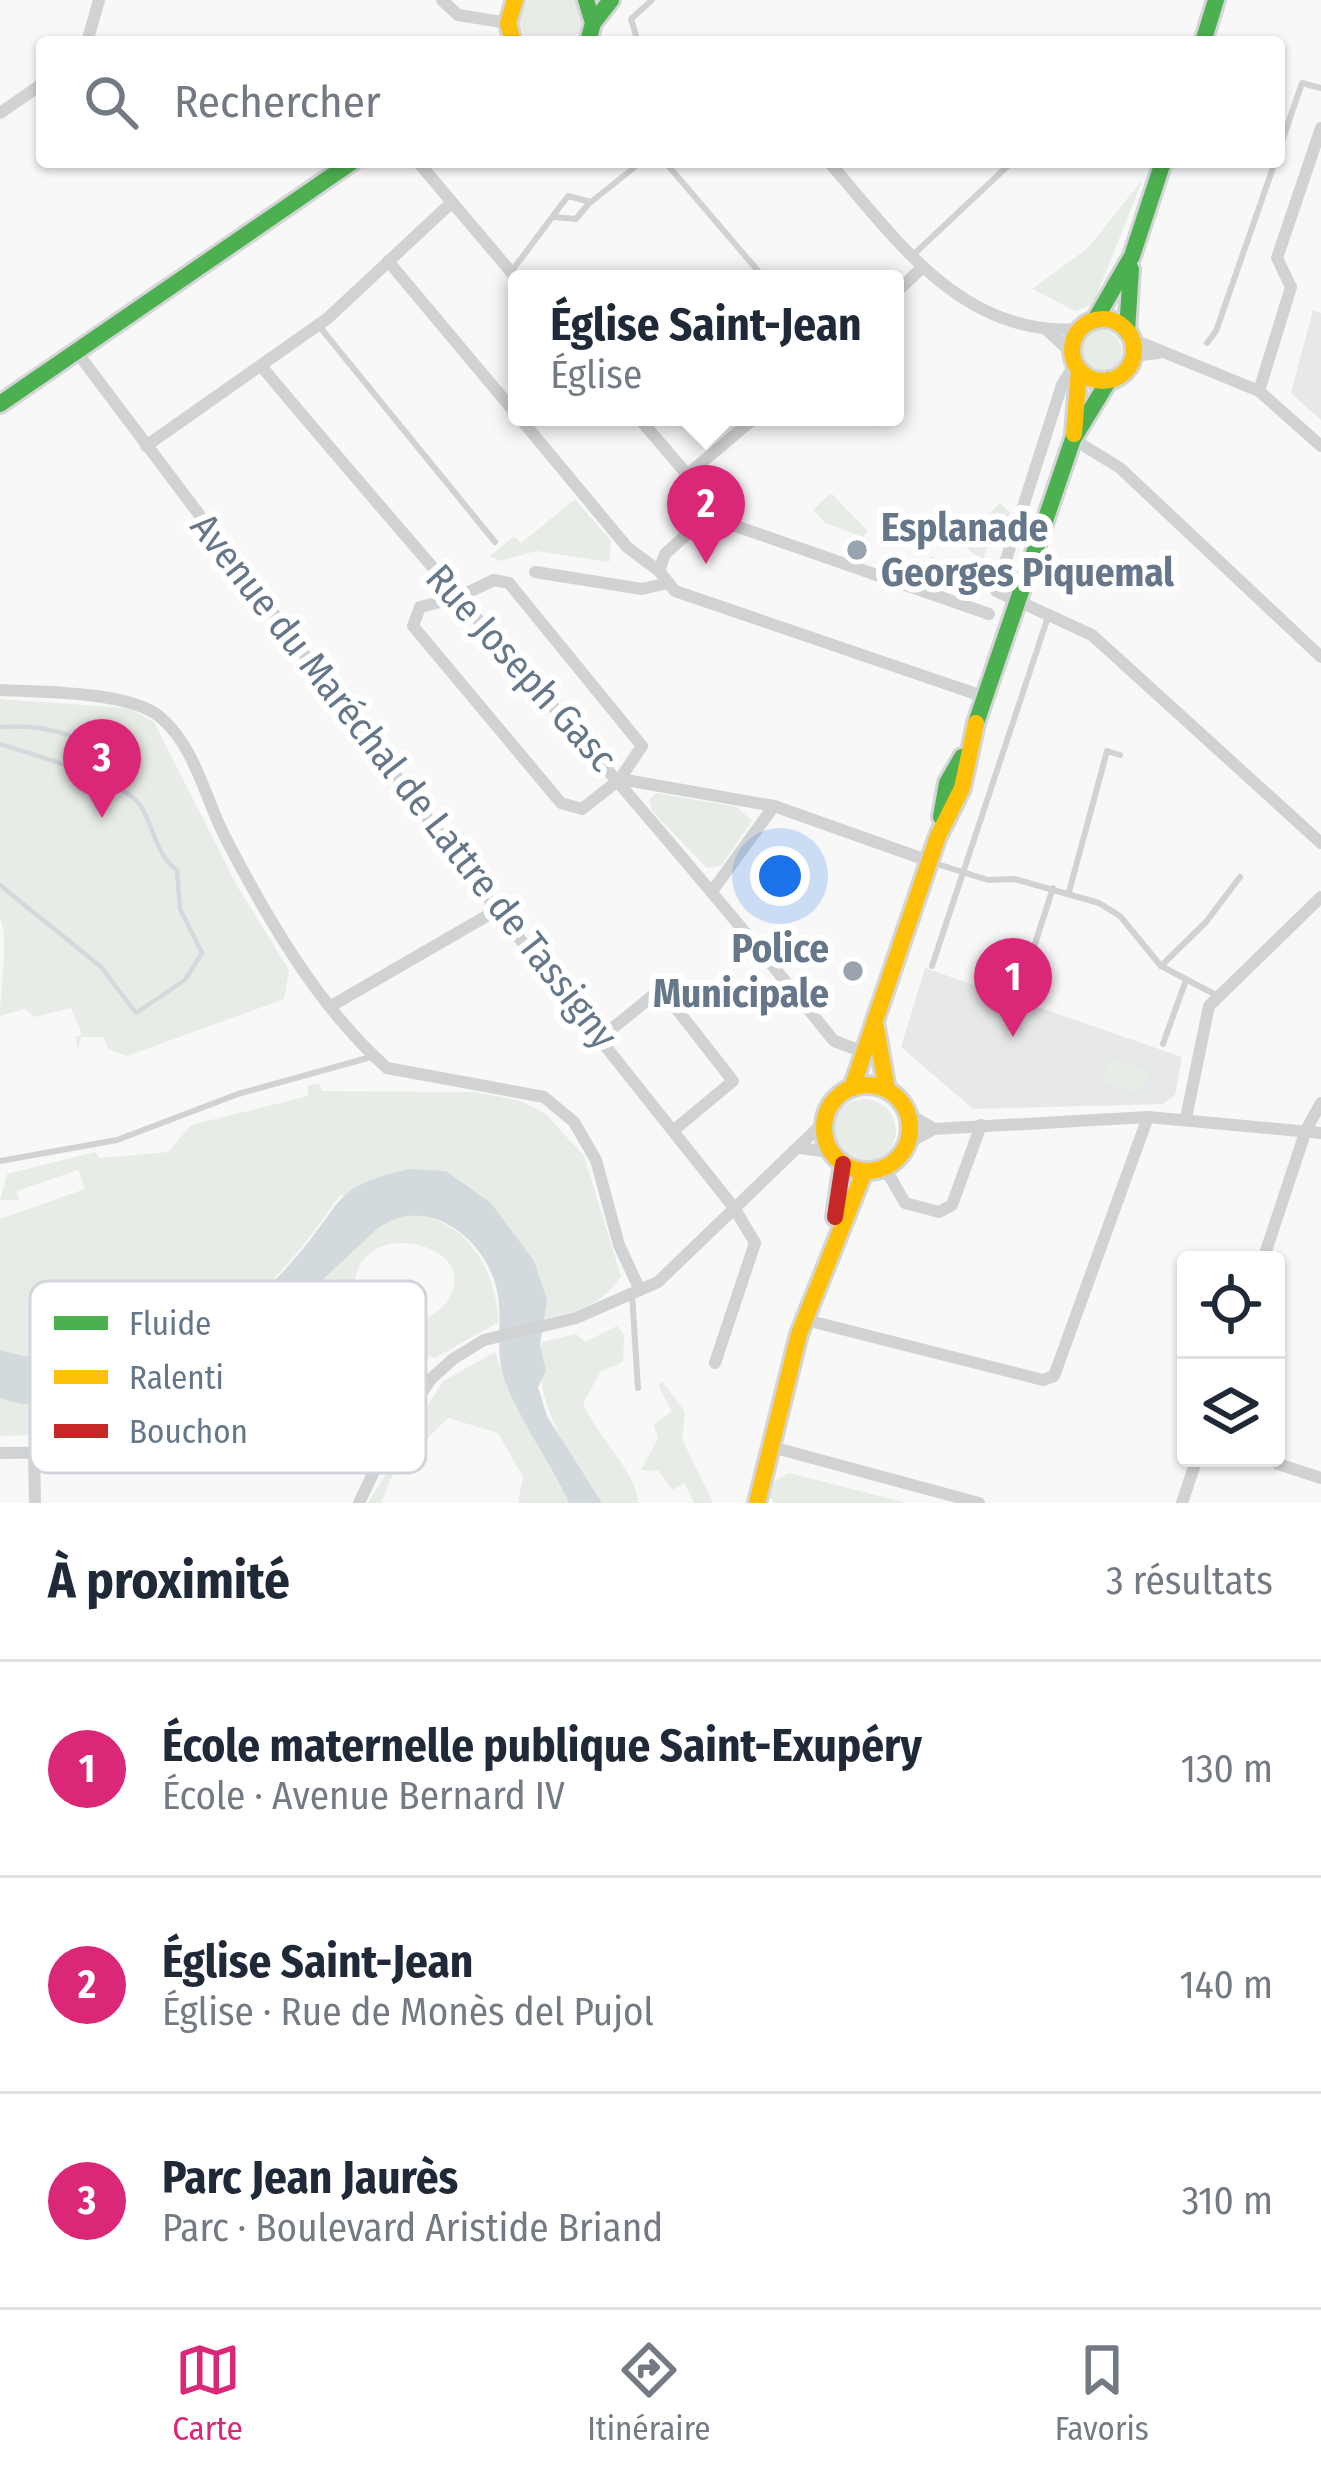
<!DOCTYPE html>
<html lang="fr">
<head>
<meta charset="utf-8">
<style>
	body { margin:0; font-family:"Fira Sans Condensed",sans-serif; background:#f2f2f3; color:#1f2937 }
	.controls { position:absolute; right:36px; bottom:36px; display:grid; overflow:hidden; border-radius:12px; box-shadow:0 3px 9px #0004 }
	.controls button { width:108px; height:108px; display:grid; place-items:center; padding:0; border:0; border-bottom:3px solid #e0e1e3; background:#fff; color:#1f2937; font:60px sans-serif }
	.you { position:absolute; left:780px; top:876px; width:42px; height:42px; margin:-30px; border:9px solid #fff; border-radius:50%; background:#1a73e8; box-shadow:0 0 0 18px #1a73e833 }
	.badge { display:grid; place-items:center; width:78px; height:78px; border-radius:50%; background:#db2777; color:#fff; font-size:39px; font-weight:700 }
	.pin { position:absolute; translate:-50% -99px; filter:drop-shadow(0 3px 6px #0008) }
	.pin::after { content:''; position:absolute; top:63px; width:42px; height:36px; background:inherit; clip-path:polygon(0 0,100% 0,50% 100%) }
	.popup { position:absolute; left:508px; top:270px; width:396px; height:156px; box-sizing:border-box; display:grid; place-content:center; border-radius:12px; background:#fff; filter:drop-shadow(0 3px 9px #0005); font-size:39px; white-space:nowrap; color:#747a83 }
	.popup b { font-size:45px; color:#1f2937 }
	.popup::after { content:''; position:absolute; left:50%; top:100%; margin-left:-24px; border:24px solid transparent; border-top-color:#fff }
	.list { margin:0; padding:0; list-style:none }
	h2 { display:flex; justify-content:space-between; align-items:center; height:156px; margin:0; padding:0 48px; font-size:51px }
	h2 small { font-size:39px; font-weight:400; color:#747a83 }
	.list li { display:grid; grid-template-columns:78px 1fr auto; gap:36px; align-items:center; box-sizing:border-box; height:216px; padding:0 48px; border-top:3px solid #e0e1e3 }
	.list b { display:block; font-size:45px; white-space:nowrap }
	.list p { margin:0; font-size:39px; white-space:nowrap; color:#747a83 }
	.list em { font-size:39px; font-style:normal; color:#747a83 }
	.icon { flex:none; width:66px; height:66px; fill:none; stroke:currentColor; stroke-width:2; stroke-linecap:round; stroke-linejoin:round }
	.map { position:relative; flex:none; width:1321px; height:1503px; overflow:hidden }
	.search { position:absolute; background:#fff; box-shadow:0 3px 9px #0004; left:36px; right:36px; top:36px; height:132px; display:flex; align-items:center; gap:30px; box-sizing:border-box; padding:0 42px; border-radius:12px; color:#747a83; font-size:45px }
	.sheet { height:804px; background:#fff }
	nav { display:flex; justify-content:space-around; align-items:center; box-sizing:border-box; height:168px; border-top:3px solid #e0e1e3; background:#fff; font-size:33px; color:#747a83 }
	nav a { display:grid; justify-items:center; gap:6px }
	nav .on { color:#db2777 }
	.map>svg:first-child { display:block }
</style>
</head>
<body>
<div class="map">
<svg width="1321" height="1503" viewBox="0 0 1321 1503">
	<rect width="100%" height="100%" fill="#f8f8f8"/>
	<g fill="#e7e8e9">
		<path d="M1313,310L1321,313V420L1291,393Z"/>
		<path d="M925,968L1182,1057L1175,1095L1163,1104L973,1109L901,1047Z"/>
	</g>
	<g fill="#e8ece6">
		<path d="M527,0H574L581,12V31L569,42H527L519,23Z"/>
		<path d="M1143,179L1093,304L1075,311L1032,289L1088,248Z"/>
		<circle cx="1100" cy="352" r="22"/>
		<path d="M831,493L868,531L863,537L825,523L813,510Z"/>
		<path d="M575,499L611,541L609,562L536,551L500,561L490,556L514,536L521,543Z"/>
		<path d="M1000,503L1011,513L1008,521L998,517L982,562L961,542Z"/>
		<path d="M932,556L958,581L969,569L979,578L972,596L915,574Z"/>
		<path d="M0,699L128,708L154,722L236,884L289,970L284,999L127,1056L108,1049L104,1037H81L78,1050L75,1037L82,1034L71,1008L35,1017L25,1009L0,1016C0,988 9,939 0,917Z"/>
		<path d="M656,793L737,807L752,821L721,866L707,868L652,811L649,800Z"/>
		<path d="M1110,1059L1148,1072L1141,1095L1102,1082Z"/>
		<path d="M319,1083L322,1091L475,1092L518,1100L546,1114L584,1156L621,1276C602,1306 575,1313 541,1319L491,1203L340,1195C249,1326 167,1396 0,1350V1219L85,1189L78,1170L17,1191L19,1200H0L7,1174L95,1152L100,1158L168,1152L191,1125L308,1096V1086Z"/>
		<circle cx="864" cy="1131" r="32"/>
		<path d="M413,1213C470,1224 494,1267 499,1322L435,1358L415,1353L403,1332C416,1324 433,1317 443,1306C495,1249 360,1208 354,1286C353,1297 354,1315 359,1324C369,1343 396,1364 411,1379L415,1386L402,1395L379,1373L323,1343L209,1437L66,1441L65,1434L0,1436V1398L20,1404L228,1368L376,1230L393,1216Z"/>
		<path d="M617,1326L624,1335L623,1362L601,1371L583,1403C596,1436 638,1473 638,1503H602C568,1451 531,1402 542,1342L576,1334L585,1342Z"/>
		<path d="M495,1352L507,1388L569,1503H518L523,1477L498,1433L448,1418L394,1471L381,1503H368L443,1381Z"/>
		<path d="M662,1381L685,1412L682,1439L713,1503H694L685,1483L672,1490L659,1471L641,1470L658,1438L654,1425L672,1411L659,1387Z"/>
		<path d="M789,1473L907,1503H775L769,1496L771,1483Z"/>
	</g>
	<path fill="#d2dadd" d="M409,1169L446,1171L491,1203L534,1261L547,1300L540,1345L546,1371L538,1387L547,1416L602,1503H569C550,1463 524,1426 507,1387C492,1352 505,1321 496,1286C481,1233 422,1193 376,1230L228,1368L155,1402L20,1404L0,1398V1350C132,1386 217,1352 303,1249C346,1196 335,1187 409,1169Z"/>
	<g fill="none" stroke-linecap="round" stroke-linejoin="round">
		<g stroke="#d2dadd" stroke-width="4.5">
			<path d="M0,727C39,724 107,733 112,783"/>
			<path d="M0,744C33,755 121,778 140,805C154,826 156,856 177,870L180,909L202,953L185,980L136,1013L101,967L0,885"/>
		</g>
		<g stroke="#d3d5d7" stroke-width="22">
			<g id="fast">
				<path d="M586,0L593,23L588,42"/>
				<path d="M593,23L611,0"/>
				<path d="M1203,42L1216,0"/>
				<path d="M1095,320L1132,256L1163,162"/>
				<path d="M1127,331L1131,269"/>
				<path d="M0,404L352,162"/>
				<path d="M976,723L1073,439L1109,380"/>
				<path d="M941,817L947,783L962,757"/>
			</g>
		</g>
		<g stroke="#d3d5d7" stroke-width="22">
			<g id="slow">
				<path d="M513,42L508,23L515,0"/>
				<circle cx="1103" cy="350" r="31"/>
				<path d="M1074,434L1079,370"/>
				<path d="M876,1028L887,1090"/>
				<circle cx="867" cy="1128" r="43"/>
				<path d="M852,1088L938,836L962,788L976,723"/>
				<path d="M757,1503L799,1334L864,1172"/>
			</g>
		</g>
		<g stroke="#d3d5d7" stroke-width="22">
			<path id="jam" d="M835,1217L843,1164"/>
		</g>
		<g stroke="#d1d2d3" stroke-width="6">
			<path d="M638,42L631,19L652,0"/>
			<path d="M744,42L747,39"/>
			<path d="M1279,150L1302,83L1321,88"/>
			<path d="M665,162L765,279"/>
			<path d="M554,217L576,219L590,202"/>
			<path d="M912,256L1012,162"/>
			<path d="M511,272L568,196L591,202L641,162"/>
			<path d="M319,326L495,542"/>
			<path d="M1207,343L1216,331L1275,162"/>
			<path d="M934,863L988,880L1015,879L1099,903L1120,916L1161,966L1216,995"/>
			<path d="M1069,892L1107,751L1120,755"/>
			<path d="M932,966L1048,617"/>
			<path d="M1161,966L1206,922L1240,877"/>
			<path d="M1023,981L1053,888"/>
			<path d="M1163,1044L1186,980"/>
			<path d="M0,1161L117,1140L238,1094L371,1057"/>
			<path d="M632,1294L638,1388"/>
		</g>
		<g stroke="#d1d2d3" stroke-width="12">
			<path d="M442,0L458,15L508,23"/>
			<path d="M87,42L99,0"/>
			<path d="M0,113L42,84"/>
			<path d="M418,162L517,279"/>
			<path d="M829,162C897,241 964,338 1080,329"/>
			<path d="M388,261L517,415"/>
			<path d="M895,293L923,267"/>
			<path d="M1048,331L1072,353"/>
			<path d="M1132,339L1259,391L1321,446"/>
			<path d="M76,351L497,910L735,1209L755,1243L715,1363"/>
			<path d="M1133,356L1158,353"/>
			<path d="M1075,364L1062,385L996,591L1092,635L1321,843"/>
			<path d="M262,367C451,593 649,811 834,1041L864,1052"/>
			<path d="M1259,391L1291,287L1277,258L1321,128"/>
			<path d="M519,417L627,547L659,571L675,591L985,697"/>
			<path d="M638,417L707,498V516"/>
			<path d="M1073,439L1120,468L1321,657"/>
			<path d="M146,446L328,318L451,203"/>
			<path d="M688,474L756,417"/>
			<path d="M707,516L989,614"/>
			<path d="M659,571L665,554L707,516"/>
			<path d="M535,572L642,589L668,583"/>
			<path d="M494,580L509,583L642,746L620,779L582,809L561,803L413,626L420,607L456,598Z"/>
			<path d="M0,690C41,692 129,691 160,717C195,746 205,798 225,837C267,918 318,1007 387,1068L544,1097L574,1122L596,1160L619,1245L640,1290"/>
			<path d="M620,779L774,806L929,861"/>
			<path d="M713,890L774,806"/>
			<path d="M331,1006L497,910"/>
			<path d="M603,1036L661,989L733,1081L674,1130"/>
			<path d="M907,1113L934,1129"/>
			<path d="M1186,1118L1209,1006L1321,897"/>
			<path d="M908,1143L934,1129L1148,1117L1321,1133"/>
			<path d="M800,1148L830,1152"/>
			<path d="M885,1168L905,1203L939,1212L952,1205L981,1125"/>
			<path d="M1263,1260L1306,1130L1321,1103"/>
			<path d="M806,1320L1043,1380L1054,1376L1148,1117"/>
			<path d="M768,1446L979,1503"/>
			<path d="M0,1453L161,1451L347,1434L387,1444"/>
			<path d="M34,1453L35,1503"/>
			<path d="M1278,1464L1321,1478"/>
			<path d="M359,1503L387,1444L431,1379L453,1359L484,1340L576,1318L658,1282L824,1122"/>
			<path d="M1182,1503L1197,1458"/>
		</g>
		<use href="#fast" stroke="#4caf50" stroke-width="16"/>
		<use href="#slow" stroke="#ffc107" stroke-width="16"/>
		<use href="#jam" stroke="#c62828" stroke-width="16"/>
	</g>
	<g fill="#99a4b0" stroke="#fff" stroke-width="4.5">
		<circle cx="857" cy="550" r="12"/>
		<circle cx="853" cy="971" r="12"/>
	</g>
	<g text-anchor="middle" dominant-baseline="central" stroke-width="12" stroke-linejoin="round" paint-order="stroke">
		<g font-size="39" font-weight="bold" fill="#66778a" stroke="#fff" text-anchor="start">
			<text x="881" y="528">Esplanade<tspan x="881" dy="45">Georges Piquemal</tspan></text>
			<text x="829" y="949" text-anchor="end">Police<tspan x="829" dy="45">Municipale</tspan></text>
		</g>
		<g font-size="39" fill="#66778a" stroke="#fff">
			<text transform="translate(521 668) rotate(48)">Rue Joseph Gasc</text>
			<text transform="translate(404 781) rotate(52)">Avenue du Maréchal de Lattre de Tassigny</text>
		</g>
	</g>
	<rect x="30" y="1281" width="396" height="192" rx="18" fill="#fff" stroke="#d1d6dc" stroke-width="3"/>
	<rect x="54" y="1316" width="54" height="14" fill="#4caf50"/>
	<rect x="54" y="1370" width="54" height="14" fill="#ffc107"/>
	<rect x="54" y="1424" width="54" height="14" fill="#c62828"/>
	<g font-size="33" fill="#66778a">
		<text x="129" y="1335">Fluide</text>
		<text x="129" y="1389">Ralenti</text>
		<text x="129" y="1443">Bouchon</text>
	</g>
</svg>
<div class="controls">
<button><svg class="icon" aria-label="locate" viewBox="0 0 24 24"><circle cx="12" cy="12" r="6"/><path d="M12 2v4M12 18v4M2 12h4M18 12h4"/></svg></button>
<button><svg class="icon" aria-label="layers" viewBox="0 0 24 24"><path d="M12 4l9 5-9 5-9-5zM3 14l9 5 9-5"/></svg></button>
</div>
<div class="you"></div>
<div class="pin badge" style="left:1013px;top:1037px">1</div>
<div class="pin badge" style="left:706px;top:564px">2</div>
<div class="popup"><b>Église Saint-Jean</b>Église</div>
<div class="pin badge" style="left:102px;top:818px">3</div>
<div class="search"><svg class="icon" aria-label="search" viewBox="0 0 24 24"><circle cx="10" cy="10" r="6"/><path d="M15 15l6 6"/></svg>Rechercher</div>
</div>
<section class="sheet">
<h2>À proximité<small>3 résultats</small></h2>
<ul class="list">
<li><span class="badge">1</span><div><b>École maternelle publique Saint-Exupéry</b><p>École · Avenue Bernard IV</p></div><em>130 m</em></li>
<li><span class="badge">2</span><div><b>Église Saint-Jean</b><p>Église · Rue de Monès del Pujol</p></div><em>140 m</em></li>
<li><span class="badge">3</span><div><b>Parc Jean Jaurès</b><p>Parc · Boulevard Aristide Briand</p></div><em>310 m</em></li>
</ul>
</section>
<nav>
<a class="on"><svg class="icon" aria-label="map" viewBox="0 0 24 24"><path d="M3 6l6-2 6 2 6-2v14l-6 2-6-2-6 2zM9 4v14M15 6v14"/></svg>Carte</a>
<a><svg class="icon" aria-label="directions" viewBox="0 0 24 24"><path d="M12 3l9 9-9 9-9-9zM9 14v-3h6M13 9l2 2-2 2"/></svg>Itinéraire</a>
<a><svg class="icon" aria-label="saved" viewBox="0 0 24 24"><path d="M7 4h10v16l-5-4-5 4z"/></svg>Favoris</a>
</nav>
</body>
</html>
